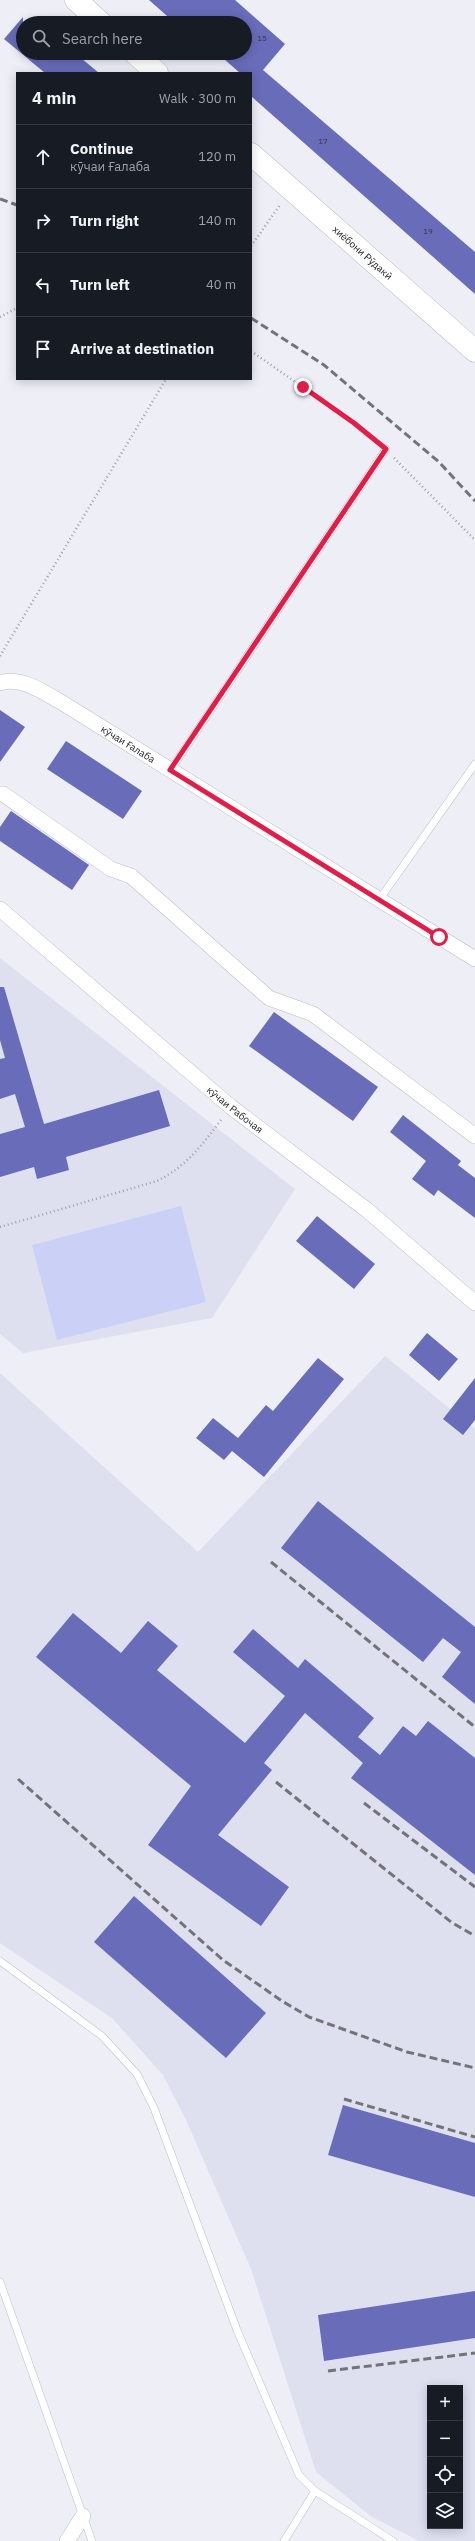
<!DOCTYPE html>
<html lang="en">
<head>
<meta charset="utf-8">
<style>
	body { margin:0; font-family:"IBM Plex Sans",sans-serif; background:#242831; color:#f1f3f6 }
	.controls { position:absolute; right:12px; bottom:12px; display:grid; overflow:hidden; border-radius:0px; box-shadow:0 2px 10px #0003 }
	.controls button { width:36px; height:36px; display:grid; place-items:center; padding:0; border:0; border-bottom:1px solid #363941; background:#171b24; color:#f1f3f6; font:20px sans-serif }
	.stop { position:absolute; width:12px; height:12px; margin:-9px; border:3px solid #e11d48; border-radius:50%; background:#fff }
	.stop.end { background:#e11d48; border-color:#fff; box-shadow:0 1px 4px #0008 }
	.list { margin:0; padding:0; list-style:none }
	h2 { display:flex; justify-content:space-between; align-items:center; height:52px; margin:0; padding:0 16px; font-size:17px }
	h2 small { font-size:13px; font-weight:400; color:#9ea1a6 }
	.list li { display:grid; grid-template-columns:26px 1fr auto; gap:12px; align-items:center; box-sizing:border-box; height:64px; padding:0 16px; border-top:1px solid #363941 }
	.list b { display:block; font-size:15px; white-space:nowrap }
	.list p { margin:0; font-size:13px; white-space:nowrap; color:#9ea1a6 }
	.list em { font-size:13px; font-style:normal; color:#9ea1a6 }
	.icon { flex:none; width:22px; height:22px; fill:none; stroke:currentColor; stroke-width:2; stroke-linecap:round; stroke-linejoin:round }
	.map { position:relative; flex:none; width:475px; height:2541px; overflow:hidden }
	.search { position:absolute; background:#171b24; box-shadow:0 2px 10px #0003; left:16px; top:16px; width:236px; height:44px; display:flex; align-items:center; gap:10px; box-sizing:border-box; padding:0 14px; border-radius:22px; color:#9ea1a6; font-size:15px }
	.panel { position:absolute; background:#171b24; box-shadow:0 2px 10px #0003; left:16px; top:72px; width:236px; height:308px; border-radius:0px }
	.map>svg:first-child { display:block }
</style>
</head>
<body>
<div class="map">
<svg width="475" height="2541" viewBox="0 0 475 2541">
	<rect width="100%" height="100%" fill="#edeef6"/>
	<g fill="#dee0f0" fill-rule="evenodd">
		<path d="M0,958L295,1189L212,1318L23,1353L0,1334Z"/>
		<path d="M385,1356L475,1429V2541H419L372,2517L316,2472L251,2269L186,2120L163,2075L112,2018L0,1943V1373L198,1552ZM430,2388H460V2526H430Z"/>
	</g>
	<path fill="#cbd0f7" d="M181,1206L206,1302L57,1340L32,1245Z"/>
	<g fill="#686cb9">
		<path d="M149,0H235L285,44L263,70L475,252V294L251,96V73H240L217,53H245V23H175Z"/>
		<path d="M23,17V53H75L99,73H45L4,39Z"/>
		<path d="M0,710L25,727L0,762Z"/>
		<path d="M66,741L142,791L123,819L47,769Z"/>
		<path d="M11,811L89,865L72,890L0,841V827Z"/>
		<path d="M0,987H4L44,1124L159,1090L170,1126L66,1157L69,1170L37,1179L34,1167L0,1177V1134L25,1127L15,1094L0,1099V1059L5,1058L0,1040Z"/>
		<path d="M274,1012L378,1087L353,1121L249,1046Z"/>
		<path d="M403,1115L461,1161L458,1165L475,1178V1218L438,1190L434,1196L412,1179L426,1161L390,1132Z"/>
		<path d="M317,1216L375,1264L354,1289L296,1241Z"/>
		<path d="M427,1333L458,1359L439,1381L409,1355Z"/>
		<path d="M318,1358L344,1379L264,1477L232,1451L224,1460L196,1438L213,1418L238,1438L266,1405L273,1411Z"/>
		<path d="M475,1378V1420L463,1435L443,1419Z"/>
		<path d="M318,1501L475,1627V1704L442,1677L461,1652L443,1638L423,1662L281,1548Z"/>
		<path d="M73,1613L121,1653L148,1621L178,1646L157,1670L245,1743L285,1696L233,1652L253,1629L298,1668L305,1659L374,1718L358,1737L380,1755L403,1726L416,1736L428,1721L475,1758V1875L351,1778L363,1763L305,1713L264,1763L272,1770L218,1835L289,1887L261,1926L148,1845L191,1786L36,1657Z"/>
		<path d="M134,1896L266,2013L226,2058L94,1942Z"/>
		<path d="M343,2105L475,2143V2197L328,2155Z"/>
		<path d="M475,2291V2338L324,2361L318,2315Z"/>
	</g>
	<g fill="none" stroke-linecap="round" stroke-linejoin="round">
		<g stroke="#bcbdc5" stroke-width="8">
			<g id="lane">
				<path d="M170,771L386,449"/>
				<path d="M379,900L475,764"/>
				<path d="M0,1961L102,2036L137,2074L154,2108L237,2330L299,2475L315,2491L393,2541"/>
				<path d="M0,2282L92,2541"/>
				<path d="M284,2541L315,2491"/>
			</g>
		</g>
		<g stroke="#bcbdc5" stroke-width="16">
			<g id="street">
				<path id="s1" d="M0,683C21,676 43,692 61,702L475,959"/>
				<path d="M3,794L111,869L131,876L269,998L313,1014L475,1136"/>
				<path id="s2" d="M0,909L231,1107L367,1210L475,1303"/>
				<path d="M67,2541L83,2516"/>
			</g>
		</g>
		<g stroke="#bcbdc5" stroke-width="23">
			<g id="primary">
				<path d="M76,0L101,23"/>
				<path d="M135,53L157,73"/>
				<path id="s3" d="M251,154L475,351"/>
			</g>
		</g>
		<g stroke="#a1a1a7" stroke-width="2.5" stroke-dasharray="1 3" stroke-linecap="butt">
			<path d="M251,246L280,205"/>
			<path d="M0,317L17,308"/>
			<path d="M251,351L354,423L377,442"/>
			<path d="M394,458L475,540"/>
			<path d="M0,656L166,379"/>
			<path d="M0,1227L157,1181C186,1167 202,1145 221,1120"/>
		</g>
		<use href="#lane" stroke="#fff" stroke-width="7"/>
		<use href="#street" stroke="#fff" stroke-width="15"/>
		<use href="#primary" stroke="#fff" stroke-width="22"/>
		<g stroke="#737479" stroke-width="3" stroke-dasharray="8 4" stroke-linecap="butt">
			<path d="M0,199L17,205"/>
			<path d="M251,318L324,365L439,462L475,501"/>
			<path d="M271,1562L475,1727"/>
			<path d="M18,1779L223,1960L282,2001L309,2017L407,2052L475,2068"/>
			<path d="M276,1782L451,1922L475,1936"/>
			<path d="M364,1803L475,1887"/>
			<path d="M344,2099L475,2137"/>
			<path d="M328,2371L475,2353"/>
		</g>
	</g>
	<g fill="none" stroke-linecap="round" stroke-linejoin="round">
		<path stroke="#e11d48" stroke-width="5" d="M303,387L354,423L386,449L170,770L439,937"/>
	</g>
	<g text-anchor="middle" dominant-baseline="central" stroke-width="3.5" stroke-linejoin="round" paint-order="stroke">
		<g font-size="8" fill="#333449">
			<text x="262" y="38">15</text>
			<text x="323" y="141">17</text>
			<text x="428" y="231">19</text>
		</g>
		<g font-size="10" fill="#212124" stroke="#edeef6">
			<text stroke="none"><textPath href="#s3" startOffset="149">хиёбони Рӯдакӣ</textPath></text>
			<text stroke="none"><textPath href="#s1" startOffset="145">кӯчаи Ғалаба</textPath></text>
			<text stroke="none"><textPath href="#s2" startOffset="309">кӯчаи Рабочая</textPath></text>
		</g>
	</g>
</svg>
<div class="controls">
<button>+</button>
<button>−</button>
<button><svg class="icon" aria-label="locate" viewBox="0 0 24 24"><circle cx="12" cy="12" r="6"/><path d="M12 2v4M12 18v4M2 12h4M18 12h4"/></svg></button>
<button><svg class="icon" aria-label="layers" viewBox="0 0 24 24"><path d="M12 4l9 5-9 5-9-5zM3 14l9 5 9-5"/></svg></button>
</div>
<div class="stop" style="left:439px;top:937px"></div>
<div class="stop end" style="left:303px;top:387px"></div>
<div class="search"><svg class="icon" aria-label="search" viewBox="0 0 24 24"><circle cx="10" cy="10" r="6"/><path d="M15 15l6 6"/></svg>Search here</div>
<section class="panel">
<h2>4 min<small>Walk · 300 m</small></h2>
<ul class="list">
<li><svg class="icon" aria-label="ahead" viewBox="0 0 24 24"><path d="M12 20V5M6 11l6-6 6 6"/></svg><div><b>Continue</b><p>кӯчаи Ғалаба</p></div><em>120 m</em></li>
<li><svg class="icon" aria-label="right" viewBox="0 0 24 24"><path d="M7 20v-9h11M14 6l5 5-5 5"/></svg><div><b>Turn right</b></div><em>140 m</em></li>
<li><svg class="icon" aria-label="left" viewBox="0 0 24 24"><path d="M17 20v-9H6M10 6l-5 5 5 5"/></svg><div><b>Turn left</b></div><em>40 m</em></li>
<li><svg class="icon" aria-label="arrive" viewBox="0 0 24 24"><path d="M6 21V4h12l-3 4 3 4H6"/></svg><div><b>Arrive at destination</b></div></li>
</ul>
</section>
</div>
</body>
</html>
